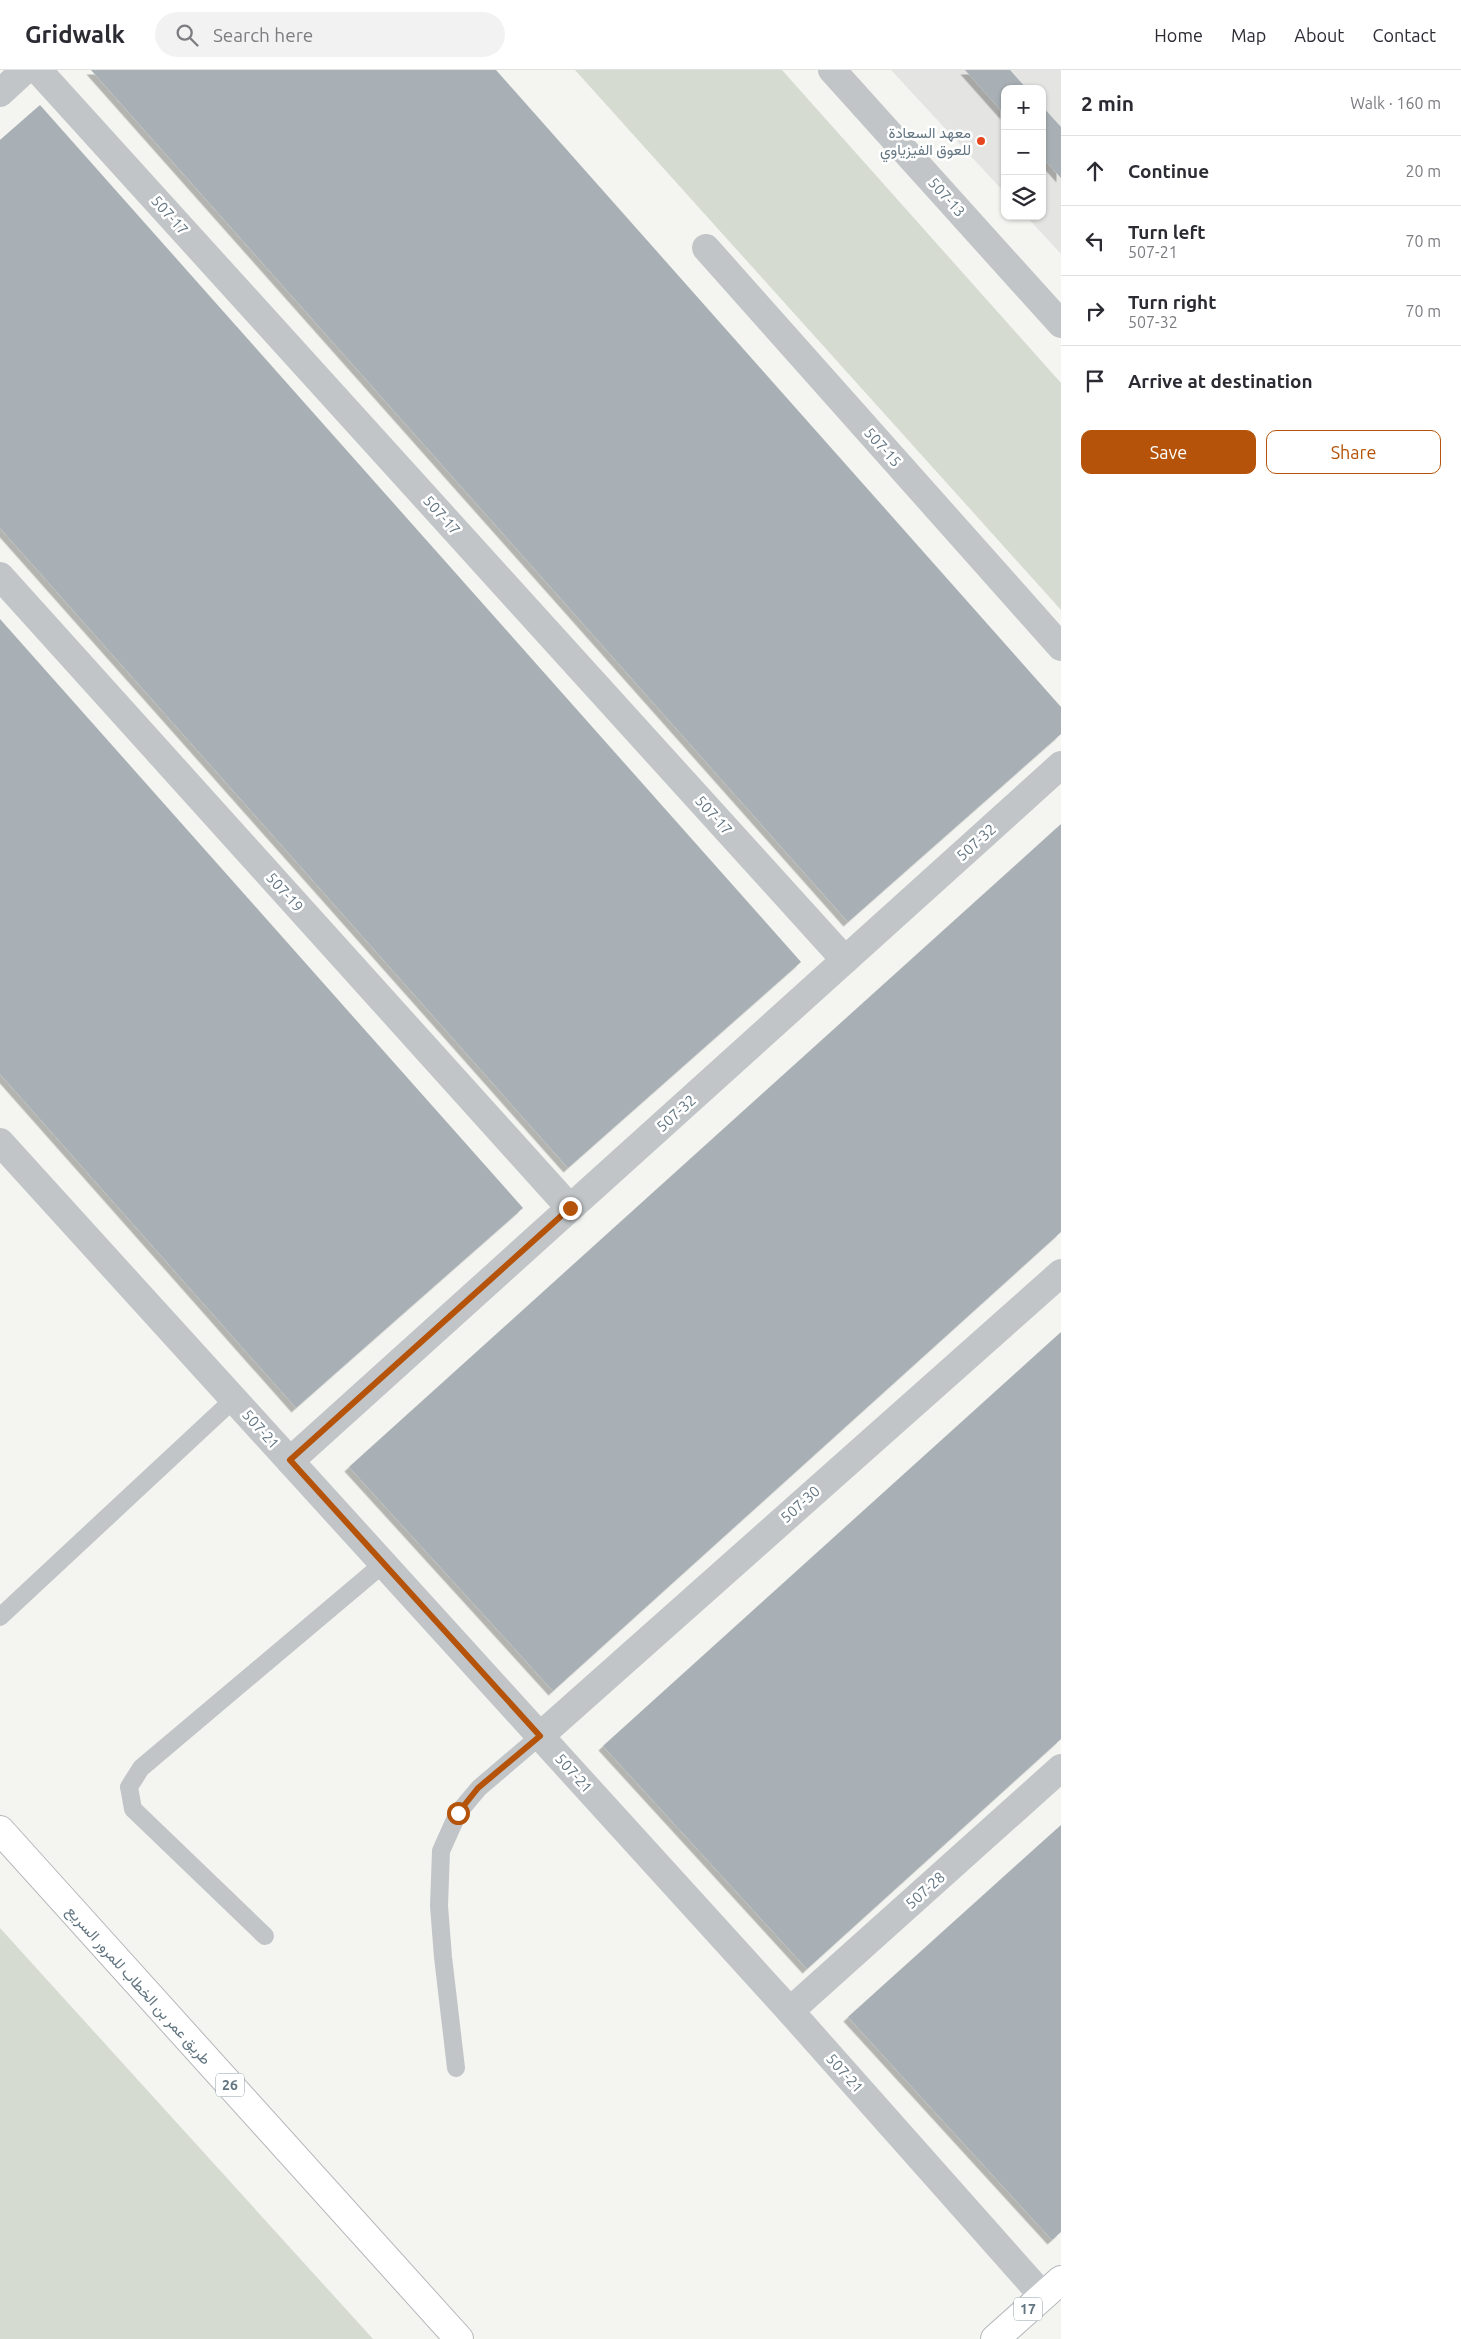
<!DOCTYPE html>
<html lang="en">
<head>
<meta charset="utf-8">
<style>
	body { margin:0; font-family:Ubuntu,Vazirmatn,sans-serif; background:#f2f2f3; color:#2b2b33 }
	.controls { position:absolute; right:15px; top:15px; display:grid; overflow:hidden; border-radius:10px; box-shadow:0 1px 4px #0004 }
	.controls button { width:45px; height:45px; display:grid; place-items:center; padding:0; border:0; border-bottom:1px solid #e1e1e2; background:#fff; color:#2b2b33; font:25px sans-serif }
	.stop { position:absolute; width:15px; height:15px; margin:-11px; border:4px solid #b45309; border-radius:50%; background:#fff }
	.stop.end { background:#b45309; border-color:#fff; box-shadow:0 1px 5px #0008 }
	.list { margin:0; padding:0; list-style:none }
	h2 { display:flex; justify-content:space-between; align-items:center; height:65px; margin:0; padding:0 20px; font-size:21px }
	h2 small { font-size:16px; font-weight:400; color:#7c7c81 }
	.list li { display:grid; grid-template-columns:32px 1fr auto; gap:15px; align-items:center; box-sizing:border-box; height:70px; padding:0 20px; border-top:1px solid #e1e1e2 }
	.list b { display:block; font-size:19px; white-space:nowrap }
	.list p { margin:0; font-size:16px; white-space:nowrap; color:#7c7c81 }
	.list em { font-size:16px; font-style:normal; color:#7c7c81 }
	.actions { display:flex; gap:10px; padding:15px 20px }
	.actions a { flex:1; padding:11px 0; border:1px solid #b45309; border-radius:10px; text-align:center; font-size:18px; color:#b45309 }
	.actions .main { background:#b45309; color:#fff }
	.icon { flex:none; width:28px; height:28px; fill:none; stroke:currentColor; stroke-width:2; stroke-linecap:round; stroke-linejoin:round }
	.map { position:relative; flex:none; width:1061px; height:2269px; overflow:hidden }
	header { display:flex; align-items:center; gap:30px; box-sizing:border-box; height:70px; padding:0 25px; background:#fff; border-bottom:1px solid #e1e1e2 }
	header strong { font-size:24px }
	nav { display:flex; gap:28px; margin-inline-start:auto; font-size:18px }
	.search { width:350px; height:45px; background:#f2f2f3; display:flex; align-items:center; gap:12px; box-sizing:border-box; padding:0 18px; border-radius:28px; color:#7c7c81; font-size:19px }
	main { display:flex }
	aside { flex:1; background:#fff }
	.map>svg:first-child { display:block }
</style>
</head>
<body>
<header>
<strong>Gridwalk</strong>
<div class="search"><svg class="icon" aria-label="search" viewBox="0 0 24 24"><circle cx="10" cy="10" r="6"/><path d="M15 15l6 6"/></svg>Search here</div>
<nav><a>Home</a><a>Map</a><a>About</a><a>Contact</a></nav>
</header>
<main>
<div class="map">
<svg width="1061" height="2269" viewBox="0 0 1061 2269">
	<defs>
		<filter id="shadow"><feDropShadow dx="-4.5" dy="4.5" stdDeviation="0" flood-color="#0004"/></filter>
	</defs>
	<rect width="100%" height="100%" fill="#f4f4f0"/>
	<path fill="#e4e5e3" d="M891,0H1061V184L1026,146H1042V19H1005V123Z"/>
	<g fill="#d5dbd1">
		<path d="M575,0H782L1061,313V540Z"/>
		<path d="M0,1858L373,2269H0Z"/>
	</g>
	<g fill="#a8b0b5" filter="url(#shadow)">
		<path d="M91,0H496L1061,637V664L848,852Z"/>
		<path d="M965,0H1010L1027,19H1005V45Z"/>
		<path d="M40,35L801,892L568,1098L0,458V70Z"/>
		<path d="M1042,36L1061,57V108L1042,87Z"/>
		<path d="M0,549L523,1138L296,1338L0,1004Z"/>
		<path d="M1061,754V1162L553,1621L349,1397Z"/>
		<path d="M1061,1262V1669L807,1899L603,1676Z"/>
		<path d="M1061,1755V2162L1052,2170L848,1947Z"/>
	</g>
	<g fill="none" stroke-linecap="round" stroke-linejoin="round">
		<g stroke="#b2b7ba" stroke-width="30">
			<path id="primary" d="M995,2269L1061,2210"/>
		</g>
		<g stroke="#b4b7ba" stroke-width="30">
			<path id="highway" d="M0,1760L459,2269"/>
		</g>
		<g stroke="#c1c5c8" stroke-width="18">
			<path d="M0,1547L234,1329"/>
			<path d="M265,1866L133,1739L129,1717L141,1698L383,1494"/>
			<path d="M456,1998L443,1887L439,1836L441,1781L458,1743L479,1718L540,1666"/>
		</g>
		<g stroke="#c1c5c8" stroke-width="28">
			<path d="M38,0L845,890"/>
			<path d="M832,0L1061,254"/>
			<path d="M0,23L25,0"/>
			<path d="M706,178L1061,577"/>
			<path d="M0,506L570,1138"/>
			<path d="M0,1072L790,1941L1043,2226"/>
			<path d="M290,1391L1061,695"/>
			<path d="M540,1666L1061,1203"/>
			<path d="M790,1941L1061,1698"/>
		</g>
		<use href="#primary" stroke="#fff" stroke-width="28"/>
		<use href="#highway" stroke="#fff" stroke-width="28"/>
	</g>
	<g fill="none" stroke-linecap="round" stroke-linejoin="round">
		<path stroke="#b45309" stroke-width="6" d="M458,1743L478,1718L540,1666L290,1390L570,1138"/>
	</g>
	<circle fill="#e5461f" stroke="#fff" stroke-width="2" cx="981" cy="71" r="5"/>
	<g text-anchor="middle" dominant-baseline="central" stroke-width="5" stroke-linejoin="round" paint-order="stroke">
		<g fill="#fff" stroke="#919ea7" stroke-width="1">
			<rect x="216" y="2003.5" width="28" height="23" rx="4"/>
			<rect x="1014" y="2227.5" width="28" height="23" rx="4"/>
		</g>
		<g font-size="14" font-weight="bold" fill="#627581">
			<text x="230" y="2015">26</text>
			<text x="1028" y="2239">17</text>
		</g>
		<g font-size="15" fill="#627581" stroke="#fff" text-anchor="end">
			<text x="971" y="62">معهد السعادة<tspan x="971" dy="17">للعوق الفيزياوي</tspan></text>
		</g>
		<g font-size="15" fill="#627581" stroke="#fff">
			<text transform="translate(947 127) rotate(48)">507-13</text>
			<text transform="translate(170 145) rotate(48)">507-17</text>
			<text transform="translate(883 377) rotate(48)">507-15</text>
			<text transform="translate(442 445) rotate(48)">507-17</text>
			<text transform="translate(714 745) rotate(48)">507-17</text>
			<text transform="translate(976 772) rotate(-42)">507-32</text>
			<text transform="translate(285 822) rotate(48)">507-19</text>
			<text transform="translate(676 1043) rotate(-42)">507-32</text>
			<text transform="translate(261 1359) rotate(48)">507-21</text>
			<text transform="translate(800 1434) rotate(-42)">507-30</text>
			<text transform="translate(574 1703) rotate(48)">507-21</text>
			<text transform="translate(925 1820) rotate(-42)">507-28</text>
			<text transform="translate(139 1915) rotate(48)">طريق عمر بن الخطاب للمرور السريع</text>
			<text transform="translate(845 2003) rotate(48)">507-21</text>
		</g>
	</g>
</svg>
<div class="controls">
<button>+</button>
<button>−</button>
<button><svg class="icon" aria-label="layers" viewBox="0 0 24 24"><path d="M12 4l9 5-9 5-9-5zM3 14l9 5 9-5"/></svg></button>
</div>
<div class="stop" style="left:458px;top:1743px"></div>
<div class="stop end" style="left:570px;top:1138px"></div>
</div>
<aside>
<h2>2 min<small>Walk · 160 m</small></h2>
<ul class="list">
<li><svg class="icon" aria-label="ahead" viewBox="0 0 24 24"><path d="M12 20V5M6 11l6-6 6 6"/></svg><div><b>Continue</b></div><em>20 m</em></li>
<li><svg class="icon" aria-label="left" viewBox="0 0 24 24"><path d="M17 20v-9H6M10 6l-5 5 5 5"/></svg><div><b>Turn left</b><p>507-21</p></div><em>70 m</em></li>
<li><svg class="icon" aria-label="right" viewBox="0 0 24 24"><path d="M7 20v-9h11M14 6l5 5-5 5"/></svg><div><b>Turn right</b><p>507-32</p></div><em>70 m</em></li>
<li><svg class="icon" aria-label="arrive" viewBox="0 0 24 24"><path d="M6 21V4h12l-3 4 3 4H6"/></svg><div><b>Arrive at destination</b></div></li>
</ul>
<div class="actions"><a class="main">Save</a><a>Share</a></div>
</aside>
</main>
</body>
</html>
